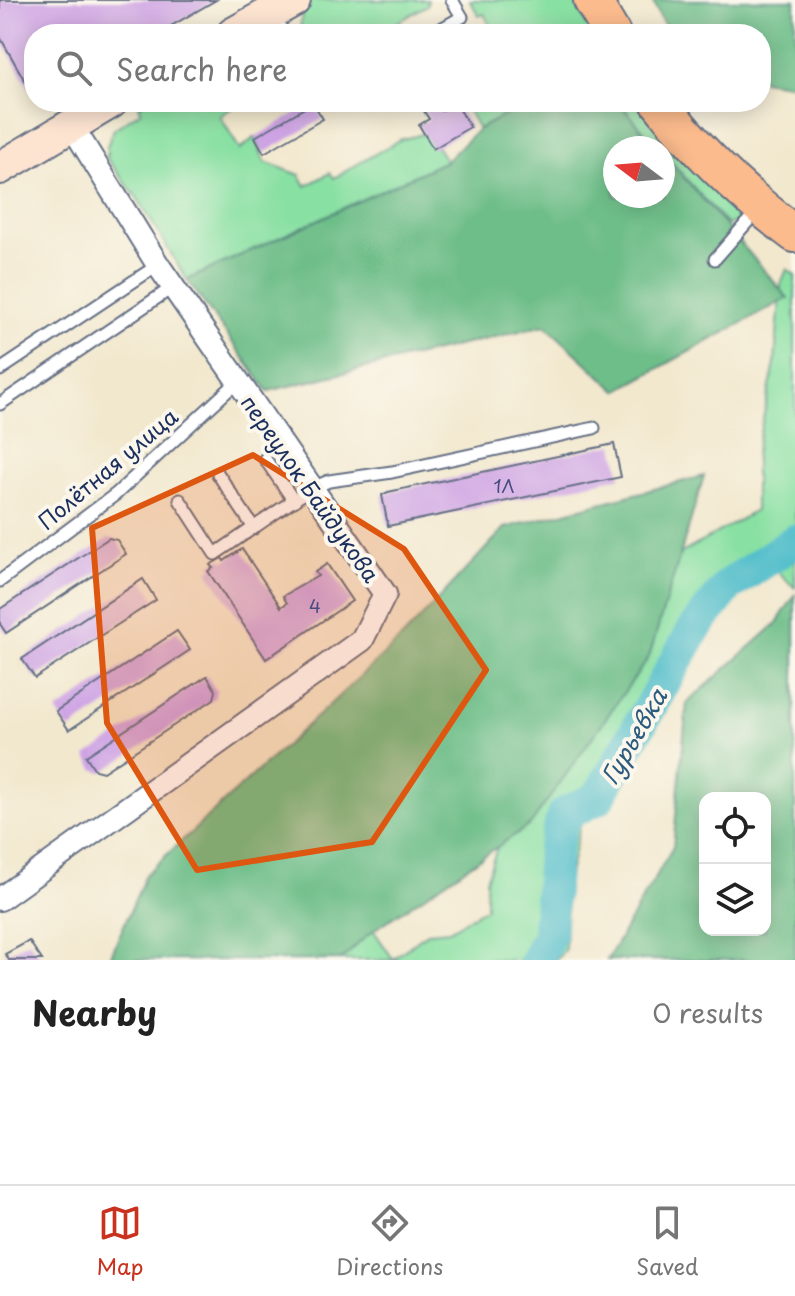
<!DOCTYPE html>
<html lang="en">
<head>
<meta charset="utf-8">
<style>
	body { margin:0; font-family:"Playpen Sans",sans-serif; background:#f2f2f2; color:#222 }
	.controls { position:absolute; right:24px; bottom:24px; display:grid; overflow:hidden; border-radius:16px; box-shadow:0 4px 20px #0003 }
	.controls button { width:72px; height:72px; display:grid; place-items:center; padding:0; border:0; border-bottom:2px solid #e0e0e0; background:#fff; color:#222; font:40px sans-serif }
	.compass { position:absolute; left:603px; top:136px; width:72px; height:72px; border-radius:50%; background:#fff; box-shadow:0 4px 20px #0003; rotate:286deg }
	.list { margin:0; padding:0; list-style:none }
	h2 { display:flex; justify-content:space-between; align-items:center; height:104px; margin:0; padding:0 32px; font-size:34px }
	h2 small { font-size:26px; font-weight:400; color:#767676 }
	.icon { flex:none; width:44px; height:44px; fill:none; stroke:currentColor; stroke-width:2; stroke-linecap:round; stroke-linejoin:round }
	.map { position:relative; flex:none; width:795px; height:960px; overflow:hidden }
	.search { position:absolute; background:#fff; box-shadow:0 4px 20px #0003; left:24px; right:24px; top:24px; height:88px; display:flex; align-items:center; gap:20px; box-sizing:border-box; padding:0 28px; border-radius:32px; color:#767676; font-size:30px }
	.sheet { height:224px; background:#fff }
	nav { display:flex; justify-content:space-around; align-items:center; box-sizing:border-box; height:112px; border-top:2px solid #e0e0e0; background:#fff; font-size:22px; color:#767676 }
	nav a { display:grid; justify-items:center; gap:4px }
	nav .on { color:#c8321e }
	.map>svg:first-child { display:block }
</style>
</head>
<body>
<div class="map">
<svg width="795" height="960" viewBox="0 0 795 960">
	<rect width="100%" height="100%" fill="#fbf7ec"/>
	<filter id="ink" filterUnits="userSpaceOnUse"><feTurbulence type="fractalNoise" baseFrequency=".0125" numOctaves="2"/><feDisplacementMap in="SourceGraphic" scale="16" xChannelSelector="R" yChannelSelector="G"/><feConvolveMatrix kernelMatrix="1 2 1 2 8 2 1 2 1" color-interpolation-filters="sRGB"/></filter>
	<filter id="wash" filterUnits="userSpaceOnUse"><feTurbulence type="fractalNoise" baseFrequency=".006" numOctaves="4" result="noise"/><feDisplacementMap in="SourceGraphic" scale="32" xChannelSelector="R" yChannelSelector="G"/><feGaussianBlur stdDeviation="1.8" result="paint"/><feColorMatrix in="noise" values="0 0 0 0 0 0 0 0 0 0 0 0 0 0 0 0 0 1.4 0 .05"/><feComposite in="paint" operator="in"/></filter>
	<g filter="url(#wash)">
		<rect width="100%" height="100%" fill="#f2e8ce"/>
		<g fill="#89e0a3" stroke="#528880" stroke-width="2">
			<path d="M309,0H428L427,5L378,34H301C300,20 301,11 309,0Z"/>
			<path d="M470,0H574L592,34H495L484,14L479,16Z"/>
			<path d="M145,102H234L231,104L233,107L220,116L240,150L255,137L265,162L300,175L306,186L330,173L334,178L399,140L427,133L446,161L187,280L138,199L107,159V146L114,129L141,111L139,106Z"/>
			<path d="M463,102H531L478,129Z"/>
			<path d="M619,102H638L654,124L739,211L736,222L727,225L663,153V148H658Z"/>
			<path d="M787,269L795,275V588L773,567L738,585L685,657L680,680L650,737L604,800L584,808L568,879L565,949L556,960H318L372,928L393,959L428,932L449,930L486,908V880L499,842L675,557L755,511V455L775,364L781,284Z"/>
		</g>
		<g fill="#6ebe89" stroke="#447674" stroke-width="2" fill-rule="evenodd">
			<path d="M652,0H795V85L761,80V34H679L663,23Z"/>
			<path d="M531,102H618L658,148H615V196H663V153L788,298L617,391L545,325L268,391L187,280L446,161L478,129Z"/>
			<path d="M704,476L649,657L531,824L371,932L341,960H109L146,874L404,636L505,528Z"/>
			<path d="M795,595V960H607L673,847L687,703L776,624ZM765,798V930H705V798Z"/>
		</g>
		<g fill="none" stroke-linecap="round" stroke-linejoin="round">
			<path stroke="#50bdca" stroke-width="34" d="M537,960L549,935L554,849L564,814L598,798L695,628L729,585L795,541"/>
		</g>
		<g id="blocks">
			<g fill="#cea3e4">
				<path d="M0,0H216L157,34H34V97L0,37Z"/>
				<path d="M363,102H400L385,111L366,106Z"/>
				<path d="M418,102H436L441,111L456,103L470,127L433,149L419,125L429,119Z"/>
				<path d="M313,103L323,119L264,153L255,137Z"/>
				<path d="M614,444L621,477L388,526L382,495L388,492Z"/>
				<path d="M109,538L117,540L126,554L6,633L0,624V609Z"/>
				<path d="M242,549L281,607L287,603L283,596L318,576L315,572L327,564L352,601L266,659L208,571L213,568L210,565L222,558L224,561Z"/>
				<path d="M143,579L156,600L35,678L22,659Z"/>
				<path d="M177,631L190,650L69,730L56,711Z"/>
				<path d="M207,676L216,691L214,699L103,772L95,770L86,756Z"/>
				<path d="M29,941L42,960H9L5,954Z"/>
			</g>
		</g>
	</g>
	<g filter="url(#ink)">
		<use href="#blocks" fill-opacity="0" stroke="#667085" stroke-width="2"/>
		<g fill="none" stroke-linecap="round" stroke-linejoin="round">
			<g stroke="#667085" stroke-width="15">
				<g id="service">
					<path d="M271,14L285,34"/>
					<path d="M432,34L462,17L452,0"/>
					<path d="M715,259L757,211"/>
					<path d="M0,370L158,265"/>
					<path d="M0,404L173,287"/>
					<path d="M265,459L294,501"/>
					<path d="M218,474L254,528"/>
					<path d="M180,500L215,554L310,489L329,481L392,472L594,428"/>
					<path d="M0,581L116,494L237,382"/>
				</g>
			</g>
			<g stroke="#667085" stroke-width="26">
				<path id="minor" d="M0,899L362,640L385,594L158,265L72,126"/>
			</g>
			<g stroke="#667085" stroke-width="36">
				<g id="secondary">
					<path d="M233,34L294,0"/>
					<path d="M0,168L111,102"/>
				</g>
			</g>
			<g stroke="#667085" stroke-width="40">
				<g id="primary">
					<path d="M592,0L612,34"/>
					<path d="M659,102C698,152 744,196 795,234"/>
				</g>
			</g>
			<use href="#service" stroke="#fff" stroke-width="11"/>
			<use href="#minor" stroke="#fff" stroke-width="22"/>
			<use href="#secondary" stroke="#fde4d1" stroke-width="32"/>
			<use href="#primary" stroke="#fbbb8d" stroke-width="36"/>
		</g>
	</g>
	<path fill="#de5710" fill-opacity="0.2" stroke="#de5710" stroke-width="6" stroke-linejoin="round" d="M253,455L404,549L486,670L372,842L197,870L107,723L92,528Z"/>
	<g text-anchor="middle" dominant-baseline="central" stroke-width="8" stroke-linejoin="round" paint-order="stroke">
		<g font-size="18" fill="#484c80">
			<text x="504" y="485">1Л</text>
			<text x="315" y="605">4</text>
		</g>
		<g font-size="22" fill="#1b2f5e" stroke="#fbf7ec">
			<text transform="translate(107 468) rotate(-40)">Полётная улица</text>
			<text transform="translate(311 488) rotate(55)">переулок Байдукова</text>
		</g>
		<g font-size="24" font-style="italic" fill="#2b5a7e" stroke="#fbf7ec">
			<text transform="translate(633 736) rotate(-60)">Гурьевка</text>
		</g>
	</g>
</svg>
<div class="controls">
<button><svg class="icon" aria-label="locate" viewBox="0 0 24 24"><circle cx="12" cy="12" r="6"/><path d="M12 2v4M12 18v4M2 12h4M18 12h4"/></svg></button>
<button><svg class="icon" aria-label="layers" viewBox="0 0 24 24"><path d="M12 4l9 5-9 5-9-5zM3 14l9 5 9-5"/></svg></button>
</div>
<svg class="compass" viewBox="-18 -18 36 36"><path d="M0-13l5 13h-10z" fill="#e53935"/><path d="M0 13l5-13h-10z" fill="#767676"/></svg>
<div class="search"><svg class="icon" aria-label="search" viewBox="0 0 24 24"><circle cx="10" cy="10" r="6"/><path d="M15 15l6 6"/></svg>Search here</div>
</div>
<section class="sheet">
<h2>Nearby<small>0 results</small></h2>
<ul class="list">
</ul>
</section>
<nav>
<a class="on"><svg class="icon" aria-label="map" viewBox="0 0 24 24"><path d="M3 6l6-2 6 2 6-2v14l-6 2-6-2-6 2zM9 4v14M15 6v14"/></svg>Map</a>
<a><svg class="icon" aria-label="directions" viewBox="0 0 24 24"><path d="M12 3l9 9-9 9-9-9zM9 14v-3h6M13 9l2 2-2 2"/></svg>Directions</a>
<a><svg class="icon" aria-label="saved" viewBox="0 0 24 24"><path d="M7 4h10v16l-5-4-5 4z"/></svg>Saved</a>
</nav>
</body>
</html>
